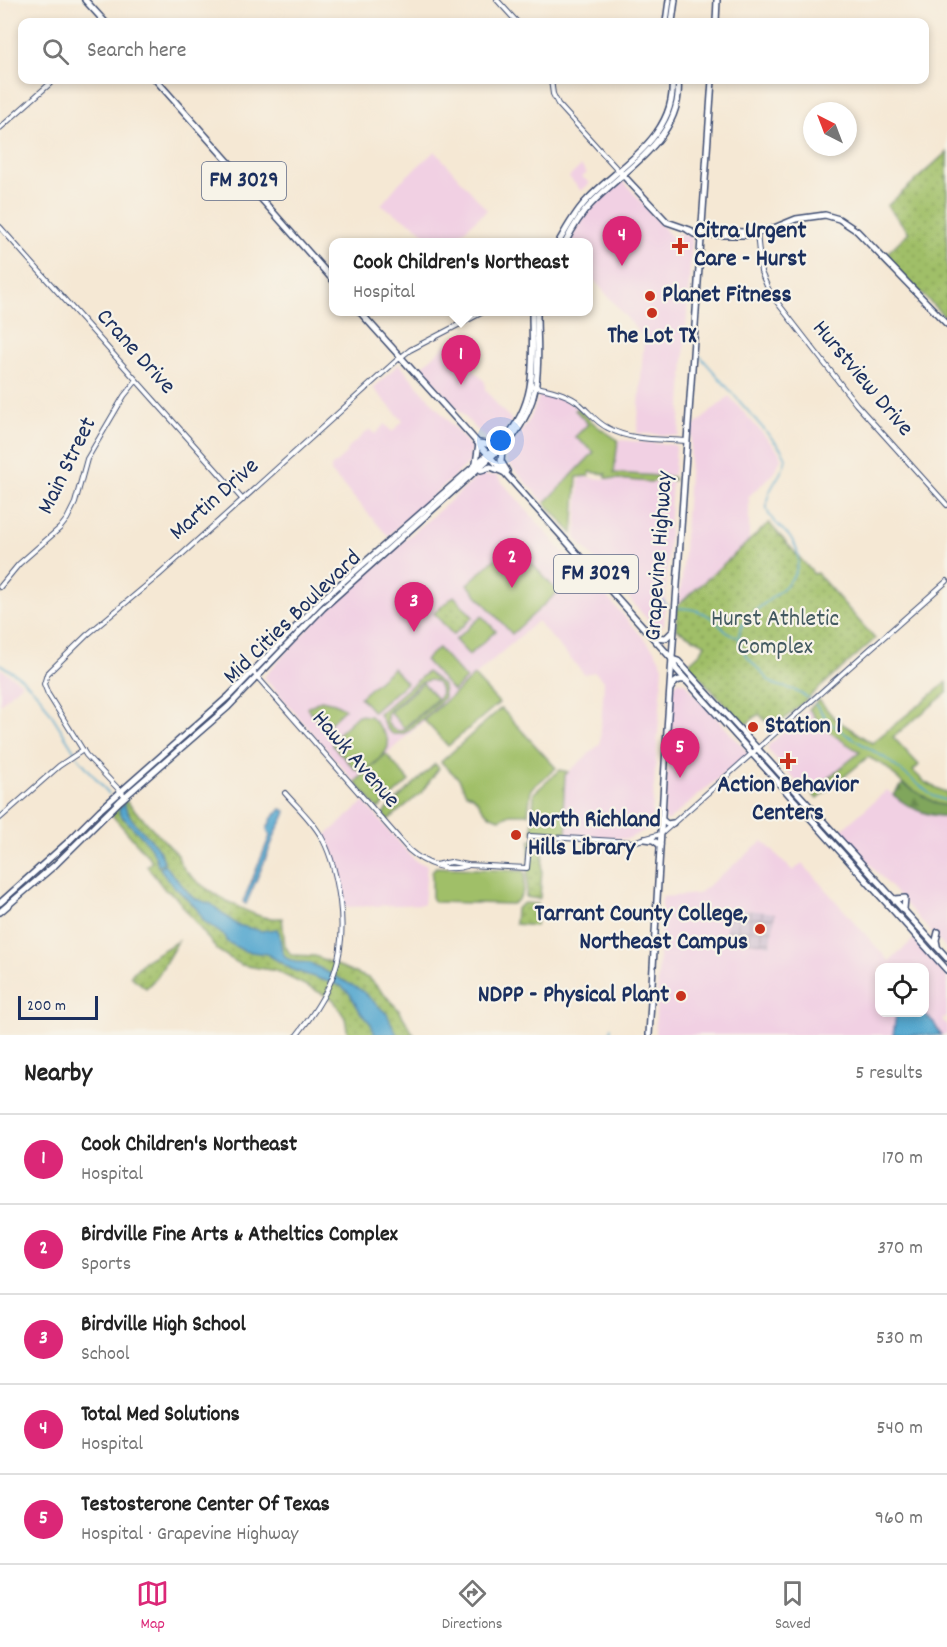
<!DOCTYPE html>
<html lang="en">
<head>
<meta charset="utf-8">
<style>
	body { margin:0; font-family:Dekko,sans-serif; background:#f2f2f2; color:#222 }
	.controls { position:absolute; right:18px; bottom:18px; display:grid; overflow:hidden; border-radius:12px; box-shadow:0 3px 9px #0003 }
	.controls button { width:54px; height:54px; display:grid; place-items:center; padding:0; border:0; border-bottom:2px solid #e0e0e0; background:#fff; color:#222; font:30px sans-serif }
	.compass { position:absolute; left:803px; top:102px; width:54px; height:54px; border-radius:50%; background:#fff; box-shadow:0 3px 9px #0003; rotate:318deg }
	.scale { position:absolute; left:18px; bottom:15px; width:80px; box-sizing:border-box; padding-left:6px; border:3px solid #1b2f5e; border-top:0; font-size:16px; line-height:21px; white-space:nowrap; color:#1b2f5e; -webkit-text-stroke:4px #f7f3e8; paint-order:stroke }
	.you { position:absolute; left:501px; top:441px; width:21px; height:21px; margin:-15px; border:4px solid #fff; border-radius:50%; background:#1a73e8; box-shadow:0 0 0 9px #1a73e833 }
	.badge { display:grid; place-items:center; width:39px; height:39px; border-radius:50%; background:#db2777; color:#fff; font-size:20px; font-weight:700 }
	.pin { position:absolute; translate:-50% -50px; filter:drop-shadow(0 2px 3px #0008) }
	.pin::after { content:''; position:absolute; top:32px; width:21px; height:18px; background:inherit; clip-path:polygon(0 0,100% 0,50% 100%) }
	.popup { position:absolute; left:329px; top:238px; width:264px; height:78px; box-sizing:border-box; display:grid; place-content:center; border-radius:12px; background:#fff; filter:drop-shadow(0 2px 4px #0005); font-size:20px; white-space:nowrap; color:#767676 }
	.popup b { font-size:22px; color:#222 }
	.popup::after { content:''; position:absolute; left:50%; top:100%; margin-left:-12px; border:12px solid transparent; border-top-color:#fff }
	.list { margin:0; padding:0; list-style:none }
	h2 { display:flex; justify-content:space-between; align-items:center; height:78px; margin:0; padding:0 24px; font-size:26px }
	h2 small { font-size:20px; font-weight:400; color:#767676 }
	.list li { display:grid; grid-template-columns:39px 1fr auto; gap:18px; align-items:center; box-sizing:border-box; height:90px; padding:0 24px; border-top:2px solid #e0e0e0 }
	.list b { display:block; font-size:22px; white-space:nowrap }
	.list p { margin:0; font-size:20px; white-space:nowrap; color:#767676 }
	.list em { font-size:20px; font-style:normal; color:#767676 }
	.icon { flex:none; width:33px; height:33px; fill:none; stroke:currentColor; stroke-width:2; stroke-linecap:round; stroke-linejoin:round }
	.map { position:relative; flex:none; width:947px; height:1035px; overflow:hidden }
	.search { position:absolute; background:#fff; box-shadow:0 3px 9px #0003; left:18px; right:18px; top:18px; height:66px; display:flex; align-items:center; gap:15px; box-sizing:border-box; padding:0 21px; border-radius:12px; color:#767676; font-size:22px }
	.sheet { height:528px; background:#fff }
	nav { display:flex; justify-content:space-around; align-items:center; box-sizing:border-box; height:84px; border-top:2px solid #e0e0e0; background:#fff; font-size:16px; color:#767676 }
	nav a { display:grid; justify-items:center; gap:3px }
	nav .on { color:#db2777 }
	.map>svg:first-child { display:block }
</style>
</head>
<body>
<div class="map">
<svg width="947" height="1035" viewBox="0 0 947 1035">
	<defs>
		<pattern id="industrial-grid" width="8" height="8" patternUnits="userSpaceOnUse" patternTransform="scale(1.5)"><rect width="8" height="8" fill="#cebed1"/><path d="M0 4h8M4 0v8" fill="none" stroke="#a69bad"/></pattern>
		<pattern id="forest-firs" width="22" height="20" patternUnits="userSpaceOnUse" patternTransform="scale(1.5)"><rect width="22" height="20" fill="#80a65c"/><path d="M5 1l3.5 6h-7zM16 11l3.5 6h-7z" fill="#68884f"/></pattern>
		<pattern id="park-dots" width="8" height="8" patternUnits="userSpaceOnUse" patternTransform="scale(1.5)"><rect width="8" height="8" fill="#a0bf67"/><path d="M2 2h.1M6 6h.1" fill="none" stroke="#829c58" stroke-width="1.8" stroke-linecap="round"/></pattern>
	</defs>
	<rect width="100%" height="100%" fill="#f7f3e8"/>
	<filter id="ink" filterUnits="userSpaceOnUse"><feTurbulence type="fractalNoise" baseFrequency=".0167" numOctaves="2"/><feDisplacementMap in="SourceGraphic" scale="12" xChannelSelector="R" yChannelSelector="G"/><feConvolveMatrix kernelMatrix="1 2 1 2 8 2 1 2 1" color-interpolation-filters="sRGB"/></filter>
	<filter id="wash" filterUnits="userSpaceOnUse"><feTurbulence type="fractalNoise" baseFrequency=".008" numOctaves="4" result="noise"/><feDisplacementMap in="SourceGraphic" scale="24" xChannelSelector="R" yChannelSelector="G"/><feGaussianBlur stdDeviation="1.35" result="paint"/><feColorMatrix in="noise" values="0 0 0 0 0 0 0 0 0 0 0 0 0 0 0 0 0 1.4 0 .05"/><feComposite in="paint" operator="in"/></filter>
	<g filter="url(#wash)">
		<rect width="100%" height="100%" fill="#f5e8d4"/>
		<g fill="#f1d0e3" fill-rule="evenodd">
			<path d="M435,151L487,210L451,242H434L416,226L381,205L400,182Z"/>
			<path d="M581,166L587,173L582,177L590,183L581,191L569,177Z"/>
			<path d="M620,181L624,182L670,235L675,239L677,233L692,237L679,436L637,433L644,338L589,274L588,243L570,242L577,227L591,209Z"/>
			<path d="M448,343L485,382V389L499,407L511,419V422L502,434L495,440H488L473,426L421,367Z"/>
			<path d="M399,364L471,447L470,462L388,536L331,472V467L346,454L349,447L370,429L375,434L385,424L392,432L403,421L373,388Z"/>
			<path d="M540,394L563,399L577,408L575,410L589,424L585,447L595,452L545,503L507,462L505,454L530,419Z"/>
			<path d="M729,396L779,452L781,459L772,475L748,497L749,499V541L677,606L682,580L692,428Z"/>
			<path d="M620,440L674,445L676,447L674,474L669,476L615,472L618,444Z"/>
			<path d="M482,473L486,476L496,475L585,577L590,578L655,651L663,666L651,827L628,839L566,836L567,817L563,814L565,775L600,744L604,681L595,672L584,674L537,621L355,782L264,677L325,610Z"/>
			<path d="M582,477L650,483L672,481L664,625L655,628L625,594L626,592L576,539L579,481Z"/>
			<path d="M0,668L22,683L0,704Z"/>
			<path d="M678,681L685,683L748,753L747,756L727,771L668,821L665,819L664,814L673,688Z"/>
			<path d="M809,709L815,718L832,735L860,752L808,794L768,750V746Z"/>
			<path d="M887,790L910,808L932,816L947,817V950L840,831Z"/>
			<path d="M364,802L410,855L417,862L427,865L424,904L345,907L334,855L325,836Z"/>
			<path d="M763,841L793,871L802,863L889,961L914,939L947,977V1016L942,1019L947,1026V1035H655L662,897L698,894ZM880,968H924V1012H880Z"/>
		</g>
		<path fill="url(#industrial-grid)" d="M729,908L775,913L771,945L725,939Z"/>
		<g fill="#a0bf67" stroke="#5e7762" stroke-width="1.5" fill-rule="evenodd">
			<path d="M577,408L598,427L618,440L614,473L673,477L674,480L666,479L650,482L606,478V474L590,472L589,476L577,477L573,534L545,503L594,452L575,437L588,424L575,410Z"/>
			<path d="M513,543L558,592L512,634L467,584Z"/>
			<path d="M482,616L496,631L469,655L455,640Z"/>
			<path d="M438,648L466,679L453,691L425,660Z"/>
			<path d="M393,668L406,683L373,712L360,697Z"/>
			<path d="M427,672L443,685L444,697L439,704L410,730L402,734H393L387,729L379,714ZM429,680C439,681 443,689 439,699L404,730C396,732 390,729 387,721V714L391,709L420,683Z"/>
			<path d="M474,676L499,703L448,746L424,720Z"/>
			<path d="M947,682V693L893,737L919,765L913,771L926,783L947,793V806L937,804L918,794L903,784L885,766L868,757L817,799L811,792L860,752C840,740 822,729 809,709L819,700L835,719L872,743Z"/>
			<path d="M423,683L437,699L404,728L390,712Z"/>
			<path d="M321,700L335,703L345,709L324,729L307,708Z"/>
			<path d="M501,708L556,768L531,789L528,814H510L500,819C477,814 482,796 466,793L459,779L441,762Z"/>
			<path d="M358,715L370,716C396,745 394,746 365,772L356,770L332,745L333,738Z"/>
			<path d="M386,754L409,781L378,809L355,782Z"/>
			<path d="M435,764L439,768L421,793L388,820L383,814L385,811Z"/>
			<path d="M560,770L568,772L565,775L563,813L567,817L566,836L532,832L534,793Z"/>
			<path d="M436,867L521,871L523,870L525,873C524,885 525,898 512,904L434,902L432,899V871Z"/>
		</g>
		<path fill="url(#forest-firs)" stroke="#4e6a5d" stroke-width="1.5" d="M903,784L937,804L947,806V817C924,815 911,809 893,795Z"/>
		<g fill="url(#park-dots)" stroke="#5e7762" stroke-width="1.5">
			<path d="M947,152V319L884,256L909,232L887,206Z"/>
			<path d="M769,523L814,574L817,573L875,639L773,729L759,714L744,726L688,664L701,652L705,644L676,629L677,606Z"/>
			<path d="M454,596L473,617L453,635L434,613Z"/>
			<path d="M125,800L178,855C180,879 241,911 263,917C269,919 275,918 282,918L285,946L291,955L315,956L370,979L399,1010L414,1035H348L345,1018L333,999L276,971L241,965L217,950L174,895L165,890L147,866L152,861L111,814Z"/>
			<path d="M534,838L544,840L540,898L538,899L526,897L530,841Z"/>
			<path d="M524,903L538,904L536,926L515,924L516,909Z"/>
			<path d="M178,941L157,977L146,988L130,976L144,961Z"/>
		</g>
		<g fill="#54a7cf" stroke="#386b96" stroke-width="1.5">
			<path d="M124,804C131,828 158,838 164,862L158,866C155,845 134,830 120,814L119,809Z"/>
			<path d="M281,809L286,811C285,818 279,825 276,832C267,857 256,880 246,904L243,902L270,836L267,829L272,818Z"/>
			<path d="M164,864L193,898L211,904L237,925L261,931L277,929L279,933L282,951L286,958L295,962L310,963L361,990L387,1014L397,1035H375L371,1024L361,1013L350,994L341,986L293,970L267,954L244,951L226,941V937L204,921L197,909L167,879L160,868Z"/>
			<path d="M898,1012L924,1013L934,1023L941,1035H893L896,1015Z"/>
		</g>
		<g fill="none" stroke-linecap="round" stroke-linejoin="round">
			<g stroke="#54a7cf" stroke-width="1.5">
				<path d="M700,356L782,450L786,458C784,476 764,489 767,509C770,526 801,534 798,563C794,602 709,615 750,660C757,667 764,677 772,683C779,687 787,687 794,690C799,693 805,696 810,699"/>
				<path d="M662,600L669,606"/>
				<path d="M679,608C692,608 703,611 713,619C721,625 726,635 737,637"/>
				<path d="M0,664L20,677L40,696L75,752"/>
				<path d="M815,704L830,723L847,735L885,758L933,796L947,801"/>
				<path d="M77,756L109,794"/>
				<path d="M610,1035L611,1027"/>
			</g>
		</g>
	</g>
	<g filter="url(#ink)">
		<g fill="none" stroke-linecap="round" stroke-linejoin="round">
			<g stroke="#3c4b70" stroke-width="6">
				<g id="minor">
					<path d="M497,0L517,22"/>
					<path d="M551,80L553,94L558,104L618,170"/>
					<path d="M0,128L54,80"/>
					<path d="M0,227L243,500"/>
					<path d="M757,233L761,272L770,293L856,404L947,505"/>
					<path d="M532,386C546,389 563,392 576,401C587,409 595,422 608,428C631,441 660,439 686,441"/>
					<path d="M0,587L19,564L60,528L67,519L75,503L87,459L124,396L136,381"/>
					<path d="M253,672L409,850C424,863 446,873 467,866"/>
					<path d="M285,793C298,808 314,822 323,840C333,859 337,879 340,901C347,957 332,991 297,1035"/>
					<path d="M125,796L86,755L48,694L44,684L47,674L87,635L159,575L396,361L410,350L483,312"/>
					<path d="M0,818L59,766L83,750"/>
					<path d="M435,865L451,862L468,865L527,868L530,836L633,842L661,834L947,581"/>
				</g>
			</g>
			<g stroke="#3c4b70" stroke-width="8">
				<g id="major">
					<path d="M85,0L105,22"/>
					<path d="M666,22L669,0"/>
					<path d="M672,22L675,0"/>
					<path d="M716,22L717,0"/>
					<path d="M156,80L334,281"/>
					<path d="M620,172L667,222L690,230"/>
					<path d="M688,230L694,234L700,235H748L774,228L796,219L825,215L839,219L857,231L947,324"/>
					<path d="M699,231L747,232L751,233"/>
					<path d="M558,243C567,228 575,212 587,200C621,164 677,136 672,80"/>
					<path d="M565,243C572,229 580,215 591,204C626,167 684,137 678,80"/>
					<path d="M360,312L672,659L676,669L947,970"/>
					<path d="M502,449L501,461L507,471"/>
					<path d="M476,463L479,443L493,445L499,443"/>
					<path d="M481,470L491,467L503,472"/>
					<path d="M653,637L666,638L673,631"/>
					<path d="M672,659L678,661L947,958"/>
					<path d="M671,688C674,681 680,678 687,681"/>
					<path d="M661,819L667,824L673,823"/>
					<path d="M645,839L653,840L660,845"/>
					<path d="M895,899L905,898L904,909"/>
					<path d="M0,903L68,842L100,810L229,696L321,601L505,439C539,399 532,360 532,312"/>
					<path d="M0,912L55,865L120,801L228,707L323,608L512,438C545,394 537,362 537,312"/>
					<path d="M937,945L936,940L938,932"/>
					<path d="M649,1035L667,730L712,80"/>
				</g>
			</g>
			<use href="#minor" stroke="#fff" stroke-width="4"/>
			<use href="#major" stroke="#fff" stroke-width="5"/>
		</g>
	</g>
	<g fill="#c8321e" stroke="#f7f3e8" stroke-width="2">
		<path d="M677 237h6v6h6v6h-6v6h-6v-6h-6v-6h6z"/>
		<circle cx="650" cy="296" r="6"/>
		<circle cx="652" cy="313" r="6"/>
		<circle cx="753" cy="727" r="6"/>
		<path d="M785 752h6v6h6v6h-6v6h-6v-6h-6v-6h6z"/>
		<circle cx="516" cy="835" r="6"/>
		<circle cx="760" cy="929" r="6"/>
		<circle cx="681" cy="996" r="6"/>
	</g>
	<g text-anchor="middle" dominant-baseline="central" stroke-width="4.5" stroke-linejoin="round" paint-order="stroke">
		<g fill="#f7f3e8" stroke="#5d6a87" stroke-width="1.5">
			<rect x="202" y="162" width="84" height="38" rx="4.5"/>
			<rect x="554" y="555" width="84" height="38" rx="4.5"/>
		</g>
		<g font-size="22" font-weight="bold" fill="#1b2f5e">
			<text x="244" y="181">FM 3029</text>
			<text x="596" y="574">FM 3029</text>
		</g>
		<g font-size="24" font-weight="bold" fill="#1b2f5e" stroke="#f7f3e8" text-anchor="start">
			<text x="694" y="232">Citra Urgent<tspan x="694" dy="28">Care - Hurst</tspan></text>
			<text x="662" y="296">Planet Fitness</text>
			<text x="652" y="337" text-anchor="middle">The Lot TX</text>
			<text x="765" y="727">Station 1</text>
			<text x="788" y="786" text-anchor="middle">Action Behavior<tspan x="788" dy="28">Centers</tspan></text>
			<text x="528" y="821">North Richland<tspan x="528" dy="28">Hills Library</tspan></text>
			<text x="748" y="915" text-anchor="end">Tarrant County College,<tspan x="748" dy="28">Northeast Campus</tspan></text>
			<text x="669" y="996" text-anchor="end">NDPP - Physical Plant</text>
		</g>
		<g font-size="24" fill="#1b2f5e" stroke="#f7f3e8">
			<text transform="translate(135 352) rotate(48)">Crane Drive</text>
			<text transform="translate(862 379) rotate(50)">Hurstview Drive</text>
			<text transform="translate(68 466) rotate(-64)">Main Street</text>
			<text transform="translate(215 500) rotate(-42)">Martin Drive</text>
			<text transform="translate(660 556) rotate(-86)">Grapevine Highway</text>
			<text transform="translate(293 618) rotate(-44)">Mid Cities Boulevard</text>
			<text transform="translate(355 760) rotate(49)">Hawk Avenue</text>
		</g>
		<g font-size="24" fill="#435a61" stroke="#f7f3e8">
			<text x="775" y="620">Hurst Athletic<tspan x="775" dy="28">Complex</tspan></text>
		</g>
	</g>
</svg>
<div class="controls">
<button><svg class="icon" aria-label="locate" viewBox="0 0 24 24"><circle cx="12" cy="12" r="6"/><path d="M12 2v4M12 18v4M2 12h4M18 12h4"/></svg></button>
</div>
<svg class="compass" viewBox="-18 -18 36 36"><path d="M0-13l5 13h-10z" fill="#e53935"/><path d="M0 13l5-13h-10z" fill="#767676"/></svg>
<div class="scale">200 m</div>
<div class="you"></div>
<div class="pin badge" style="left:461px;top:385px">1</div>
<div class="popup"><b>Cook Children's Northeast</b>Hospital</div>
<div class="pin badge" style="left:512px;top:588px">2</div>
<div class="pin badge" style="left:414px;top:632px">3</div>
<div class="pin badge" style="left:622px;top:266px">4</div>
<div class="pin badge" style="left:680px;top:778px">5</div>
<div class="search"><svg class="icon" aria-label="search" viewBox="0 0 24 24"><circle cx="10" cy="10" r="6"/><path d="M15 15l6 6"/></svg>Search here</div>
</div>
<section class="sheet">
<h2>Nearby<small>5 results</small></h2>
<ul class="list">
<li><span class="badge">1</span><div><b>Cook Children's Northeast</b><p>Hospital</p></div><em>170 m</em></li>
<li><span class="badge">2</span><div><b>Birdville Fine Arts &amp; Atheltics Complex</b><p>Sports</p></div><em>370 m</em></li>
<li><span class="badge">3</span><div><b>Birdville High School</b><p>School</p></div><em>530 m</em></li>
<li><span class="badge">4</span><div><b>Total Med Solutions</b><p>Hospital</p></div><em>540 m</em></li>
<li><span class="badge">5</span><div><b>Testosterone Center Of Texas</b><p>Hospital · Grapevine Highway</p></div><em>960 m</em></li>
</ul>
</section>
<nav>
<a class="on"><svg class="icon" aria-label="map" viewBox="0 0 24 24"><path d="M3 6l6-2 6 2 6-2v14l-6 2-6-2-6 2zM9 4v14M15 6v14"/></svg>Map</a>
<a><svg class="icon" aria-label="directions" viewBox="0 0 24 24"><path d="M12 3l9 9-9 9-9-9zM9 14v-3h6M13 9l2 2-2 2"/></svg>Directions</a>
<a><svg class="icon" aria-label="saved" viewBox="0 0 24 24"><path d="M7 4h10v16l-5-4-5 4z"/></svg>Saved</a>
</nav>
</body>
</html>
